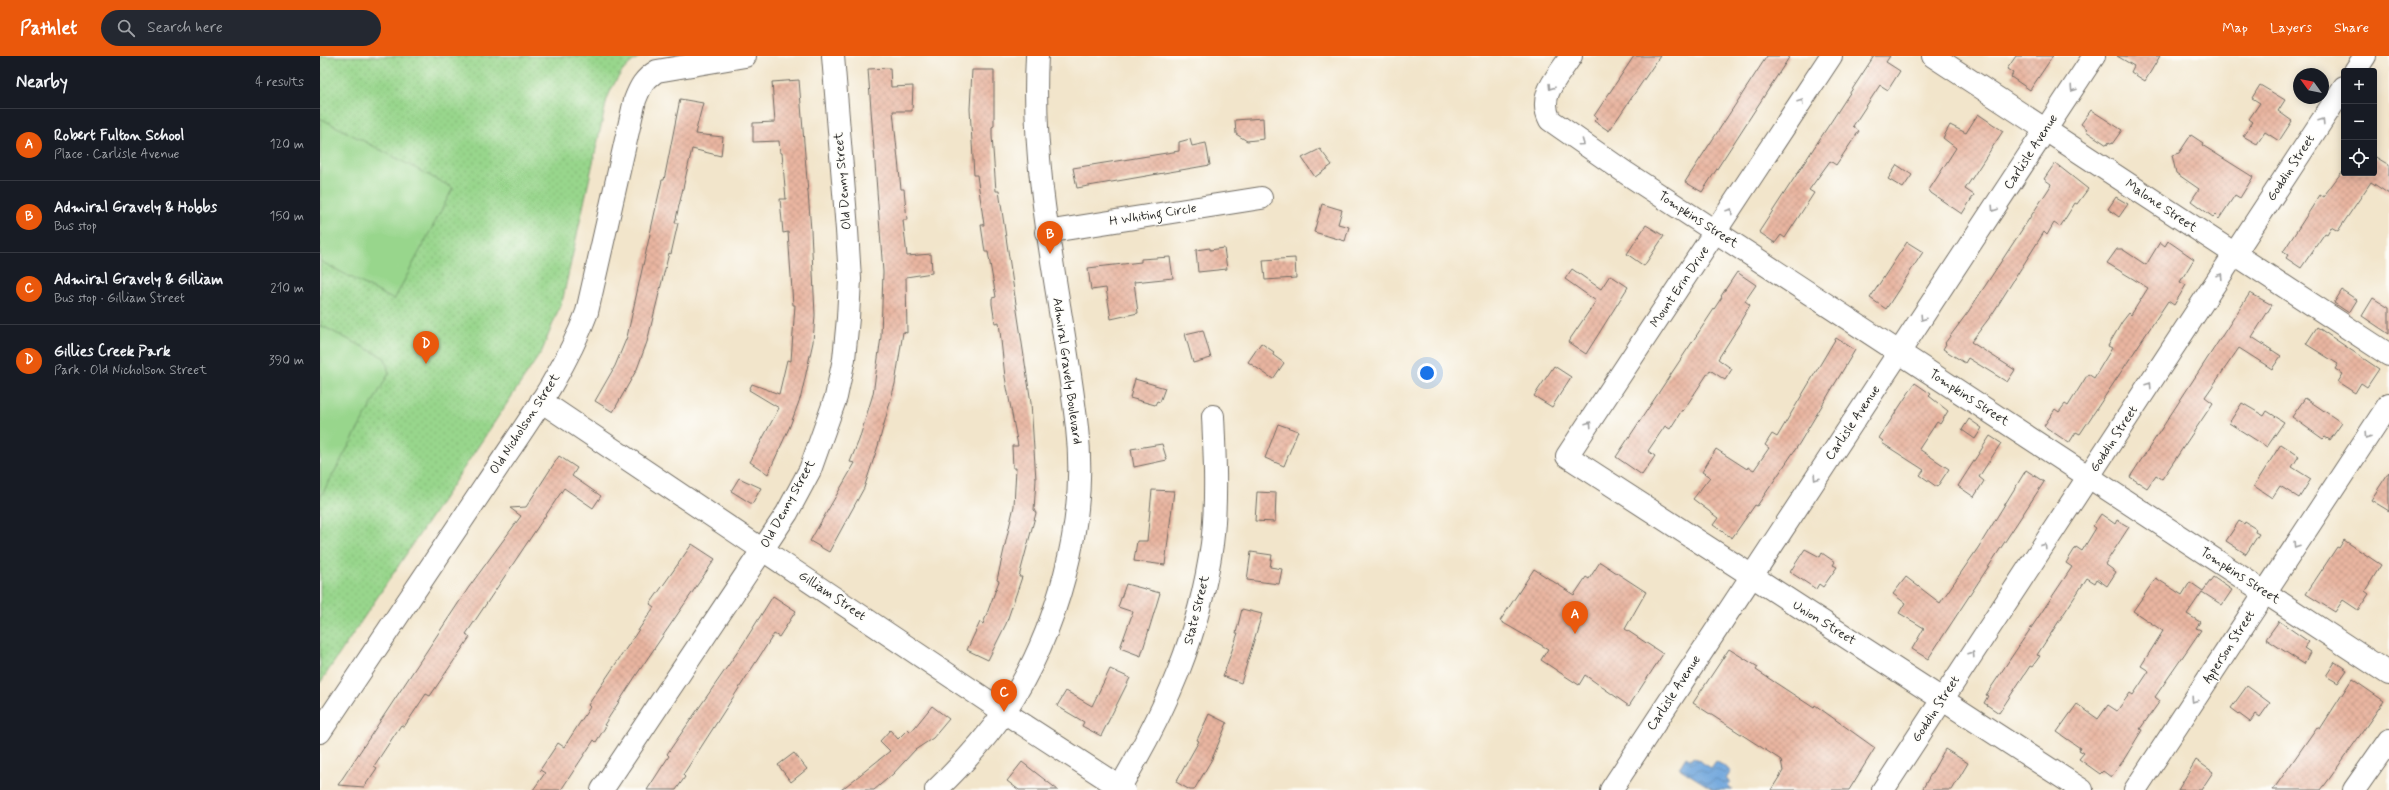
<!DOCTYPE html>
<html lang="en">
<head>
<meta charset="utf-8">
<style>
	body { margin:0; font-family:Mynerve,sans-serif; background:#242831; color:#f1f3f6 }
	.controls { position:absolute; right:12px; top:12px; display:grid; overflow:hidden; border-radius:4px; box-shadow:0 2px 10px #0003 }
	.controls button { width:36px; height:36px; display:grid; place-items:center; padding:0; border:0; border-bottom:1px solid #363941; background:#171b24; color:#f1f3f6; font:20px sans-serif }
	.compass { position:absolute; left:1973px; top:12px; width:36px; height:36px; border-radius:50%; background:#171b24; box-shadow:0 2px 10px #0003; rotate:303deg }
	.you { position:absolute; left:1107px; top:317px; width:14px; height:14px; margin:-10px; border:3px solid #fff; border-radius:50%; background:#1a73e8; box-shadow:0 0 0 6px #1a73e833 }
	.badge { display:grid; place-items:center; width:26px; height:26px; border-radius:50%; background:#ea580c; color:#fff; font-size:13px; font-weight:700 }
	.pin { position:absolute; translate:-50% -33px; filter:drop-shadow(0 1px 2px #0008) }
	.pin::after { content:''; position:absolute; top:21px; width:14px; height:12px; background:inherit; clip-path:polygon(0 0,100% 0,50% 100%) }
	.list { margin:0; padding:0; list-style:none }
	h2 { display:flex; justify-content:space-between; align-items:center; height:52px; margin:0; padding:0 16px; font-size:17px }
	h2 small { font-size:13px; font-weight:400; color:#9ea1a6 }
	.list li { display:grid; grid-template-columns:26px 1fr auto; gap:12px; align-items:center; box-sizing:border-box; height:72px; padding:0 16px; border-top:1px solid #363941 }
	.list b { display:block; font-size:15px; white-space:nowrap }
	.list p { margin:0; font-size:13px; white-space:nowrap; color:#9ea1a6 }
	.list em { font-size:13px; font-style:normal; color:#9ea1a6 }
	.icon { flex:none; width:22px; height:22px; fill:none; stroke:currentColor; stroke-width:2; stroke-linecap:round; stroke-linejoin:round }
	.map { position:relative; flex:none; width:2069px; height:734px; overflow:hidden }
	header { display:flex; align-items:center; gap:24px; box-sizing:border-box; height:56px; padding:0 20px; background:#ea580c; color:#fff }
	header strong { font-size:19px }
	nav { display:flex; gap:22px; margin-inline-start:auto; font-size:14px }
	.search { width:280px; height:36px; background:#242831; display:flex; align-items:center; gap:10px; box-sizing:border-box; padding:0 14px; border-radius:22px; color:#9ea1a6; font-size:15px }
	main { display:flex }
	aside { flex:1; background:#171b24 }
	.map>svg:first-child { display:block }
</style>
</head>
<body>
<header>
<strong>Pathlet</strong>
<div class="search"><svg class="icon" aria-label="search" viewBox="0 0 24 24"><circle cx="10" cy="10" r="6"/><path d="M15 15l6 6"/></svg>Search here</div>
<nav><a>Map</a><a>Layers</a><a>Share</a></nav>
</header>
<main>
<aside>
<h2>Nearby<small>4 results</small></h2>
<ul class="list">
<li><span class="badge">A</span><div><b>Robert Fulton School</b><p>Place · Carlisle Avenue</p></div><em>120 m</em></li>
<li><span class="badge">B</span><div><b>Admiral Gravely &amp; Hobbs</b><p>Bus stop</p></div><em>150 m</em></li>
<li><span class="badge">C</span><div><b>Admiral Gravely &amp; Gilliam</b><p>Bus stop · Gilliam Street</p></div><em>210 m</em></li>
<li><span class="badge">D</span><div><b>Gillies Creek Park</b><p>Park · Old Nicholson Street</p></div><em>390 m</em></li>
</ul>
</aside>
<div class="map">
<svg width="2069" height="734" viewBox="0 0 2069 734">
	<defs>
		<pattern id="park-dots" width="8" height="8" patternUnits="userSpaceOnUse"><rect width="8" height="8" fill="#98d68c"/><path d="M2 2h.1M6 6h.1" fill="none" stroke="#83b879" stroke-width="1.8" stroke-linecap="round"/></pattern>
		<pattern id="water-waves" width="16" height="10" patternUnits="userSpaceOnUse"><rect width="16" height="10" fill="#6da4db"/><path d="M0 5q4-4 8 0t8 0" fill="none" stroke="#5a86b2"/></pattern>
		<pattern id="building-cross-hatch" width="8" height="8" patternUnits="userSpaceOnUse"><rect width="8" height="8" fill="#e9b5a0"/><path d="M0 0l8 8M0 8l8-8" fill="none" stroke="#c89c8a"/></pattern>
	</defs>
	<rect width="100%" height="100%" fill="#fdfcf7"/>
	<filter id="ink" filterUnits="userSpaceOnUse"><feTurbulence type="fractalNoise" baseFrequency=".025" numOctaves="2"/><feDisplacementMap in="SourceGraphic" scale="8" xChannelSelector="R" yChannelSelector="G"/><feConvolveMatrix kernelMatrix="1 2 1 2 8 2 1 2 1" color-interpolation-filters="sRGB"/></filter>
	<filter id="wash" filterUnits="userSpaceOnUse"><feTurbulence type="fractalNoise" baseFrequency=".012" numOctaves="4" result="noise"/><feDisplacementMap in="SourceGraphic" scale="16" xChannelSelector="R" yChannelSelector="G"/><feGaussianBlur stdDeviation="0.9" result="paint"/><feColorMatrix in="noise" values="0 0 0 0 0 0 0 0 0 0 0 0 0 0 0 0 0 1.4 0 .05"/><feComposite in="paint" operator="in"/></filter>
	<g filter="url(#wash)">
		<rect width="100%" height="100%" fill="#f2e5cb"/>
		<path fill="url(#park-dots)" stroke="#62805c" d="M0,0H321C303,10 295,24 287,43L243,242L222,295L0,627Z"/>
		<g fill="#98d68c" stroke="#62805c">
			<path d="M0,62L133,132L74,244L0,205Z"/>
			<path d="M0,269L65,302L69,317L0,442Z"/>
		</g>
		<path fill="url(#water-waves)" stroke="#4c6883" d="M1366,701L1371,704L1373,701L1391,712L1396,705L1411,715L1406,723L1410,726L1408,729L1413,734H1394L1359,712Z"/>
		<g id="blocks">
			<g fill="url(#building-cross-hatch)">
				<path d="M1314,0H1340L1289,75L1274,65L1277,62L1274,60Z"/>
				<path d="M1447,0H1470L1382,136L1365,126Z"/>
				<path d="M1554,0H1570L1566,6L1580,15L1568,34L1560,29L1533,70L1539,75L1516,109L1510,105L1489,134L1494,137L1465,182L1461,179L1455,187L1439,176Z"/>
				<path d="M1696,0H1733L1710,34L1691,21L1693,17L1687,13Z"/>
				<path d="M1797,0H1840L1825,25L1811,16L1814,10Z"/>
				<path d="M570,12L571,31L593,30L592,55H573L581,133H584L587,164H583L587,200L611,198L612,217L586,221L587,277L583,276L575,328L558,390L544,432L509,496L490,485L535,407L530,406L539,384L553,338L561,281L563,216L548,13Z"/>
				<path d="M652,14H674V70L672,71V80L676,135H679L711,347L716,424L714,454L716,457L699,521H702L686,568L668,604L647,594L660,566L663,568L679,525L677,524L694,450L696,412H693L692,390H698L685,321L679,266L675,267L672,248V242L676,241L668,196H665L661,169H664L657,119H654L650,53Z"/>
				<path d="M479,24L491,174L495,259L493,286L481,340L470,370L448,418L430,406L459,352L429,334L432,328L459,338L467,304L471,305L475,249H473L468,176L463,177L460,143H466L462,97H460L459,85L433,86V67L455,66L452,26Z"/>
				<path d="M1940,29L1965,44L1958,55L1972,65L1959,85L1945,76L1937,88L1923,80L1933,66L1929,63L1940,47L1932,42Z"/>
				<path d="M360,43L383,47L375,78L403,81L401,100L372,93L355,167H358L351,198L349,197L327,286L317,313L293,356L275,345L295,310L307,281L342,124H344Z"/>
				<path d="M1771,54L1802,74L1792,88L1789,86L1787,89L1766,75L1767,73L1761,68Z"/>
				<path d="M1658,58L1683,75L1645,133L1654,139L1642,158L1611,137L1609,134L1636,92L1623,82L1630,69L1646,77Z"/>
				<path d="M943,62L944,83L927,85L916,78L915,64Z"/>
				<path d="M1871,79L1883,87L1882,89L1933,121L1920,142L1915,139L1899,163L1895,159L1893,161L1871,145L1879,133L1856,117L1852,99L1859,97Z"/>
				<path d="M870,83L872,90L886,87L890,109L757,132L753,112L859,95V86Z"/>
				<path d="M1000,93L1012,109L995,121L982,102Z"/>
				<path d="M2054,100L2069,109V138L2051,126L2018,175L2011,171L2007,178L2005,177L1981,212L1966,202L1968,199L1963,196L2000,139L2003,141L2021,117H2054Z"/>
				<path d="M1735,107L1768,133L1757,148L1755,147L1740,171L1734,167L1727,179L1724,176L1673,257L1651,286L1695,314L1687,326L1648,302L1645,307L1623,293L1626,288L1625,287L1648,256L1730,131L1731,128L1724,123Z"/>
				<path d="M1577,109L1592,119L1583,132L1568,123Z"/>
				<path d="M1796,141L1808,148L1799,161L1788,153Z"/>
				<path d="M1002,148L1022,154L1018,168L1029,171L1025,185L994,176Z"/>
				<path d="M1326,169L1344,180L1324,210L1307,198Z"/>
				<path d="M1848,185L1874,203L1860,226L1866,229L1854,249L1848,245L1760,378L1756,376L1749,387L1724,370L1735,353L1739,356L1745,348L1748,350L1768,318L1774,322L1792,292L1788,290L1802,266L1809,257L1811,259L1828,232L1787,207L1797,193H1802L1826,209L1840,186L1845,190Z"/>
				<path d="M1587,186L1603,196L1566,253L1550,242Z"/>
				<path d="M890,192V194L904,192L907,213L878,216L876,194Z"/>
				<path d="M850,201L853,222L814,226L818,257L791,263L786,232L771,234L768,212L821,206V203Z"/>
				<path d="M975,202L976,222L945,224L943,204Z"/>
				<path d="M1252,213L1281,233L1290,219L1308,231L1266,298L1248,286L1276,245L1245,223Z"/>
				<path d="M1417,216L1436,229L1425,245L1430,249L1420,266L1421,267L1398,303L1412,313L1405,324L1390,314L1363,355L1362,354L1350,373L1345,370L1328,395L1335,400L1322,419L1296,401L1402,241L1401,240Z"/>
				<path d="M2022,234L2037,244L2029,257L2014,247Z"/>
				<path d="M1930,237L1952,249L1932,281L1961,300L1952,313L1919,292L1885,341L1893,347L1842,423L1836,419L1827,432L1810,421Z"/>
				<path d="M2053,242L2069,252V278L2042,260Z"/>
				<path d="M1997,271L2059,313L2047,331L2041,327L2035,337L2018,326L2023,318L2015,313L2018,308L1986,288Z"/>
				<path d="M883,274L891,302L873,307L865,278Z"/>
				<path d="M1516,282L1535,294L1479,388L1437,450L1435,449L1412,482L1393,469L1398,462L1373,443L1390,421L1382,416L1396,393L1427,413L1428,411L1434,414L1449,392L1445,389L1452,378L1457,381Z"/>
				<path d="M941,287L954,296L953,299L964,307L953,323L928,306Z"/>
				<path d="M1234,310L1251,321L1232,351L1214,340Z"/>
				<path d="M815,323L845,332L840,346L837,345L835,349L810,342Z"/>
				<path d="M1595,327L1611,338L1609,340L1628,355L1620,368L1617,366L1599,393L1629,413L1617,431L1600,419L1604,414L1562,387L1563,385L1559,382Z"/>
				<path d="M1985,342L2022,367L2010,384L2005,381L2003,383L1972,361Z"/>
				<path d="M1922,347L1944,360L1947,355L1964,366L1947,391L1909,367Z"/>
				<path d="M1649,363L1662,372L1655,383L1642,374Z"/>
				<path d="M958,368L978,375L964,410L945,402Z"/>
				<path d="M1670,380L1681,387L1659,421L1664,425L1654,441L1638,430Z"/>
				<path d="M842,388L847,404L814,411L811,393Z"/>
				<path d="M1961,388L1979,400L1972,411L1991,423L1979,442L1960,430L1952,442L1934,430Z"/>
				<path d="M239,400L257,412L252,420L281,440L273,452L244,432L146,578L150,581L129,612L110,640L106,638L84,671L81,669L54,710L57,712L44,731L18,729L149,531L201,460L190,452L206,451Z"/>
				<path d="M1706,414L1724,426L1608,603L1592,593L1604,572L1579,557L1585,547L1573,538L1586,521L1620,547L1658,492Z"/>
				<path d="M2069,416V455L2051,444Z"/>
				<path d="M419,422L441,432L432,448L411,435Z"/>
				<path d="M832,434L854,435L845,509L814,505L817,485H827Z"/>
				<path d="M937,436L956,437L955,466L935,465Z"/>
				<path d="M1781,458L1795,468L1797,464L1809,471L1785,508L1796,516L1787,530L1777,523L1775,527L1767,522L1717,599L1720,600L1712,611L1710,610L1679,657L1664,647L1668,640L1666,639L1752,511L1746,507L1756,491L1762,495L1776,472L1773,470Z"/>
				<path d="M1919,465L1924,468L1925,466L1936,473L1935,476L1939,478L1926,498L1906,485Z"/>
				<path d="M2024,484L2061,509L2045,535L2049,538L2038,554L2023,544L2015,556L1986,538L2017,491L2019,492Z"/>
				<path d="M372,488L395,503L317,618L284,669L286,670L276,686L274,684L241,734H213L225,717L220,714L238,687L244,691L270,651L268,649L334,551L330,548Z"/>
				<path d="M1485,493L1500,501L1502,497L1515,506L1513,509L1517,511L1503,531L1499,528L1496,533L1470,516Z"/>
				<path d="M931,496L952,499L950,511L962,513L959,528L927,524Z"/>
				<path d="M1280,506L1326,536L1305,573L1343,598L1309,650L1265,619L1259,629L1239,616L1221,604L1228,593L1180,565L1214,513L1254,539L1266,521L1269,523Z"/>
				<path d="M1893,521L1912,534L1902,549L1882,536L1867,558L1880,566L1876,572L1881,574L1835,641L1840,645L1820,673L1822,674L1803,705L1791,721L1783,715L1780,718L1759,703L1764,697L1759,694L1760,692L1737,676L1757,648L1778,663L1788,649L1797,655L1810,637L1813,639L1829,615L1821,610L1843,575L1813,555L1836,522L1862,539L1870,526L1883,535Z"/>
				<path d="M806,528L840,537L821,600L800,592L813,556L798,551Z"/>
				<path d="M453,540L476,555L459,581L454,578L363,719L365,721L356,734H327L349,700L347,698L421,591Z"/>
				<path d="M922,553L942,558L921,627L903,620L918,577H916Z"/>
				<path d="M1959,565L1989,586L1984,592L1990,596L1984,608L1946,583Z"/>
				<path d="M1409,593L1438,611L1436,614L1494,652L1495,649L1555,692L1529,734H1451L1463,715L1461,704L1373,647Z"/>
				<path d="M2015,606L2027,614L2018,627L2006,620Z"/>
				<path d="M790,613L810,622L781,680L762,670L764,666L737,650L746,635L772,650Z"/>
				<path d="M2032,623L2064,645L2010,722L2001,734H1953L1997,671L2000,673Z"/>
				<path d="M1927,630L1950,647L1940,661L1936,658L1930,666L1911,652Z"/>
				<path d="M612,650L629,663L613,682L595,694L573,718L554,734H521L570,695L560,685L570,674L578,683L588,673L591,676Z"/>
				<path d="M889,658L907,667L892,703L874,734H870L856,726L879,685L877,684Z"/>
				<path d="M1625,693L1648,707L1632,734H1602Z"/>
				<path d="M474,697L487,713L471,726L458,709Z"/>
				<path d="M1876,704L1893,716L1881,734H1858Z"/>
				<path d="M702,706L738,734H699L687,725Z"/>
			</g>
		</g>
	</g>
	<g filter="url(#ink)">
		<use href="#blocks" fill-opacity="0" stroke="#716c63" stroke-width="1"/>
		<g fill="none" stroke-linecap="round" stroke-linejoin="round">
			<g stroke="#716c63" stroke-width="24">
				<g id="minor">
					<path d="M1251,0C1238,21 1217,39 1230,64L1306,117L2069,618"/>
					<path d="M1511,0L1247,400L1762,734"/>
					<path d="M1613,0L2069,299"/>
					<path d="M2035,15L2045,0"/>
					<path d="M726,176L941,142"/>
					<path d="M221,345L684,656L804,734"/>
					<path d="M0,676C55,594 110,512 165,430C202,374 244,319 267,256L315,44C320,31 324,23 337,15L425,0"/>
					<path d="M800,731C847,652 879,580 892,488C897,446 895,403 893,360"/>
					<path d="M282,734L467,457L490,414L516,341L524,303L528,262L530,223L527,174L513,0"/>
					<path d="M616,734C641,710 665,684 685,655C737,577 768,466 757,372C743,247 710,127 717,0"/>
					<path d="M1291,734L1774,0"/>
					<path d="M1563,734L2024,31"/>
					<path d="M1815,734L2069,348"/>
				</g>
			</g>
			<g stroke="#716c63" stroke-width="24">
				<path id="major" d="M2034,734L2069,684"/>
			</g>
			<use href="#minor" stroke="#fff" stroke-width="22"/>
			<use href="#major" stroke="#fff" stroke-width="22"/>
		</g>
		<defs><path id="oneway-chevron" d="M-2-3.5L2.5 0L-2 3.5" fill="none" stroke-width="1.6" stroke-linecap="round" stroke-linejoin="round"/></defs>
		<g stroke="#a0a0a0">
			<use href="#oneway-chevron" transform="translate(1231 31) rotate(122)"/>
			<use href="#oneway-chevron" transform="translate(1753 33) rotate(124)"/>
			<use href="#oneway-chevron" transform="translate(1481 46) rotate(-57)"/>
			<use href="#oneway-chevron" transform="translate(2002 65) rotate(-57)"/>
			<use href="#oneway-chevron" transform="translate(1262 87) rotate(35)"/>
			<use href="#oneway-chevron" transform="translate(1674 153) rotate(123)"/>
			<use href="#oneway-chevron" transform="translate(1410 155) rotate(-57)"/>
			<use href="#oneway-chevron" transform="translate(1900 220) rotate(-57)"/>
			<use href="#oneway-chevron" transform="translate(1603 262) rotate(123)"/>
			<use href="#oneway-chevron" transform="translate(1829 329) rotate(-57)"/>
			<use href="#oneway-chevron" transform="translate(1269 368) rotate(-56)"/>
			<use href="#oneway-chevron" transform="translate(2047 380) rotate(123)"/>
			<use href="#oneway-chevron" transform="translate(1496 422) rotate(124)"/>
			<use href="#oneway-chevron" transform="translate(1976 489) rotate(123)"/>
			<use href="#oneway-chevron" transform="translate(1724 490) rotate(-57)"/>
			<use href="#oneway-chevron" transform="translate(1652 598) rotate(-57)"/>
			<use href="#oneway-chevron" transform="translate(1874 644) rotate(123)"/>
		</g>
	</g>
	<g text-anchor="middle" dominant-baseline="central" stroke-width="3" stroke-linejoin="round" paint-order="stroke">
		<g font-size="13" fill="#2b2b2b" stroke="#fdfcf7">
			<text transform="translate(1711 96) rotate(-57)">Carlisle Avenue</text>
			<text transform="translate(1971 112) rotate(-57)">Goddin Street</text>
			<text transform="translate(523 125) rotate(-95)">Old Denny Street</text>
			<text transform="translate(1841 150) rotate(34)">Malone Street</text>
			<text transform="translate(833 159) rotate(-9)">H Whiting Circle</text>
			<text transform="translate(1378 164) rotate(33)">Tompkins Street</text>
			<text transform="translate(1360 231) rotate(-56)">Mount Erin Drive</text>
			<text transform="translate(747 315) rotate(82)">Admiral Gravely Boulevard</text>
			<text transform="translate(1649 342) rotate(33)">Tompkins Street</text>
			<text transform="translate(1533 367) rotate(-56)">Carlisle Avenue</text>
			<text transform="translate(205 368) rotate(-57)">Old Nicholson Street</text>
			<text transform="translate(1794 383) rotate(-57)">Goddin Street</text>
			<text transform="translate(468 448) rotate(-61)">Old Denny Street</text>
			<text transform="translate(1920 520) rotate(33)">Tompkins Street</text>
			<text transform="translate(512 540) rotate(34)">Gilliam Street</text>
			<text transform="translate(877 554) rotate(-76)">State Street</text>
			<text transform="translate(1504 567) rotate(32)">Union Street</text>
			<text transform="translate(1909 591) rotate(-57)">Apperson Street</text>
			<text transform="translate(1354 637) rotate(-57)">Carlisle Avenue</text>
			<text transform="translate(1616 653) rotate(-57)">Goddin Street</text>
		</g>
	</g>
</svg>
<div class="controls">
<button>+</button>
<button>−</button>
<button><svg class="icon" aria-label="locate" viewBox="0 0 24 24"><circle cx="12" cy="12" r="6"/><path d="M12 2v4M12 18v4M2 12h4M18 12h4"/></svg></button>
</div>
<svg class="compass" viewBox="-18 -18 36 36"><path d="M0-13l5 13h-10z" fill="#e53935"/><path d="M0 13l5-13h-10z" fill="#9ea1a6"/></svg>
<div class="you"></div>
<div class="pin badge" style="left:1255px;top:578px">A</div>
<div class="pin badge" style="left:730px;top:198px">B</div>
<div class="pin badge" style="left:684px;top:656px">C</div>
<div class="pin badge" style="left:106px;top:308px">D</div>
</div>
</main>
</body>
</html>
